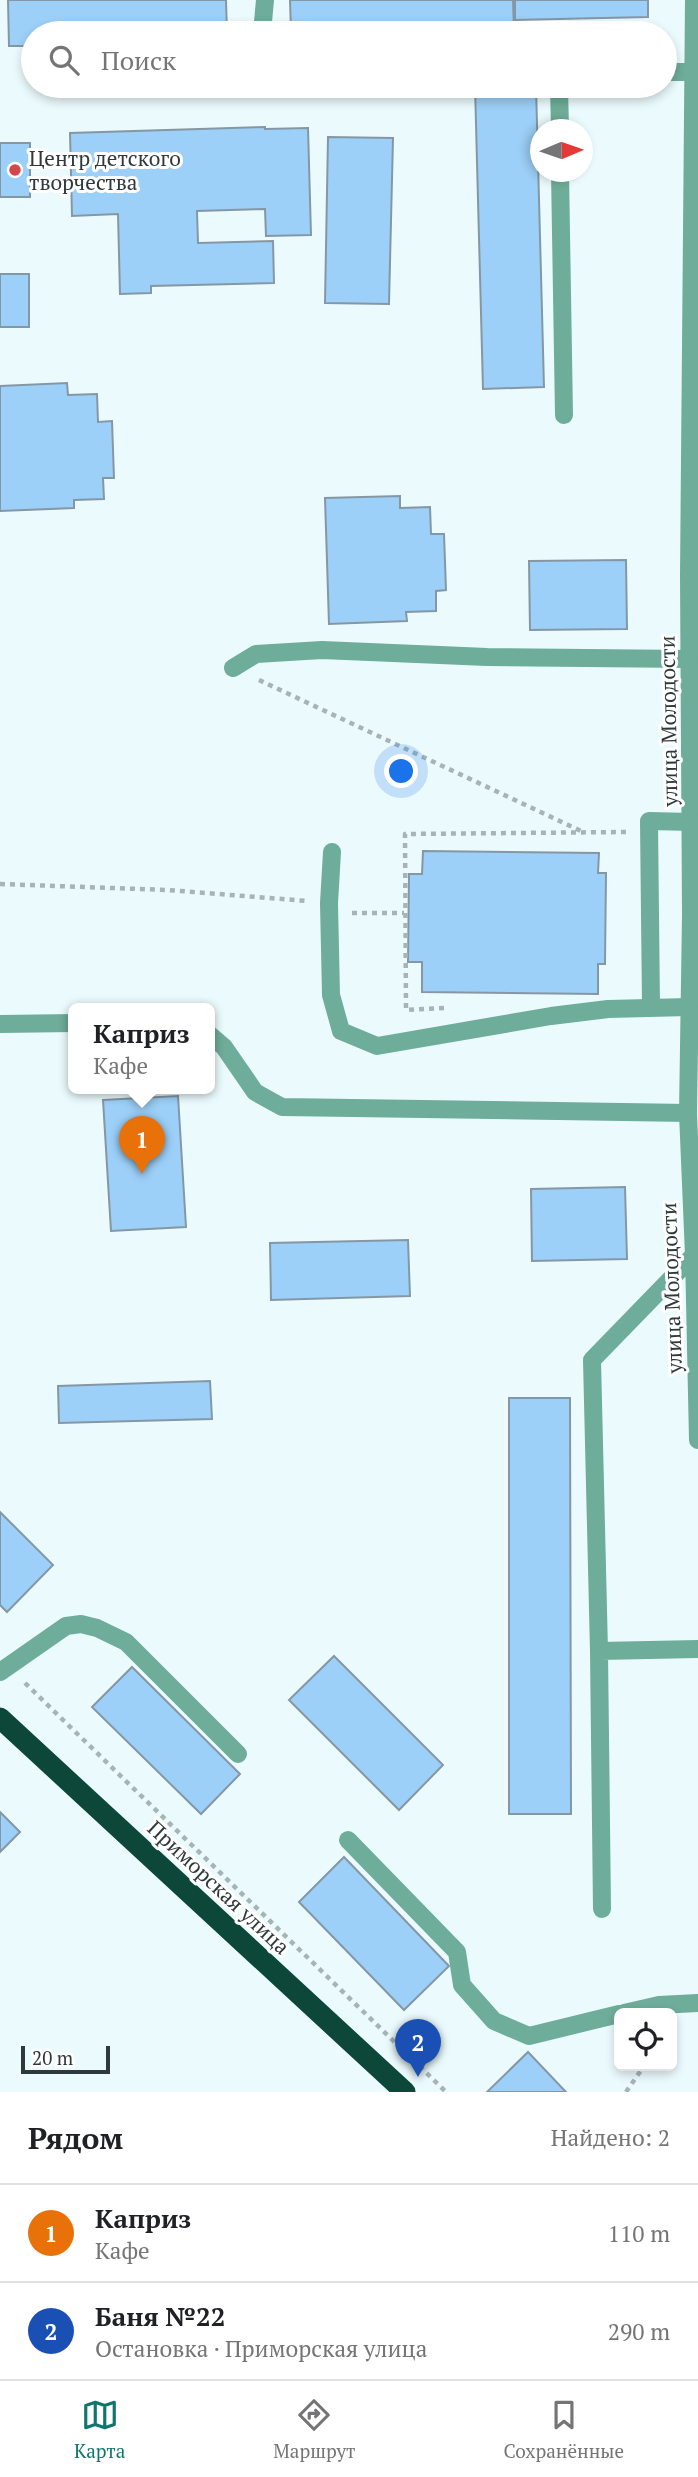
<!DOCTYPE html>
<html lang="ru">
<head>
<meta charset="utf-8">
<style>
	body { margin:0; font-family:"PT Serif",serif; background:#f2f2f2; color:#202124 }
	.controls { position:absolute; right:21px; bottom:21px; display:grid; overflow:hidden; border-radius:10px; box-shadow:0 4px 10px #0003 }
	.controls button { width:63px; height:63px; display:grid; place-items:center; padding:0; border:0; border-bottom:2px solid #e0e0e0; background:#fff; color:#202124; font:35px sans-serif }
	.compass { position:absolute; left:530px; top:119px; width:63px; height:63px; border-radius:50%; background:#fff; box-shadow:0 4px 10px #0003; rotate:88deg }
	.scale { position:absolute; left:21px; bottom:18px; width:89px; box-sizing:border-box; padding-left:7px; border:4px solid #2f393b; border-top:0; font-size:19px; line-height:24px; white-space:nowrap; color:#2f393b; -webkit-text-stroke:5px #fff; paint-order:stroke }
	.you { position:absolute; left:402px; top:772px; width:24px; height:24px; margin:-18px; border:5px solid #fff; border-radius:50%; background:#1a73e8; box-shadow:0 0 0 10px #1a73e833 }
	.badge { display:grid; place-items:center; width:46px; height:46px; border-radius:50%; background:#0f766e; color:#fff; font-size:23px; font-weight:700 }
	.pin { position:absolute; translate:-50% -58px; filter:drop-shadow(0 2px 4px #0008) }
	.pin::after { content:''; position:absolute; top:37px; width:24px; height:21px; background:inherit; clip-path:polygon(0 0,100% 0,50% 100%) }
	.popup { position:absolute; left:68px; top:1003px; width:147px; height:91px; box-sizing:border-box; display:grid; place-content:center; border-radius:10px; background:#fff; filter:drop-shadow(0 2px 5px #0005); font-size:23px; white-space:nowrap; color:#757577 }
	.popup b { font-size:26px; color:#202124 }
	.popup::after { content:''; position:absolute; left:50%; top:100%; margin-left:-14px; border:14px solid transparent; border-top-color:#fff }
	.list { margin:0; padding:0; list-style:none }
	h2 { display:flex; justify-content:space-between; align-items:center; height:91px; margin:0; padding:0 28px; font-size:30px }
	h2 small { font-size:23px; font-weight:400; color:#757577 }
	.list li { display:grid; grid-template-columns:46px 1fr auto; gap:21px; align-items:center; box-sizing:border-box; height:98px; padding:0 28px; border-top:2px solid #e0e0e0 }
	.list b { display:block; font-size:26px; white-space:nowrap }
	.list p { margin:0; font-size:23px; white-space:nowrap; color:#757577 }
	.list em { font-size:23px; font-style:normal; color:#757577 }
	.icon { flex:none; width:38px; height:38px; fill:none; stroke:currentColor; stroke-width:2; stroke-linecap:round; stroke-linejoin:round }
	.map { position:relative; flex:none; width:698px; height:2092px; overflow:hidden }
	.search { position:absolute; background:#fff; box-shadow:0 4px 10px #0003; left:21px; right:21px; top:21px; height:77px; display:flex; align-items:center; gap:18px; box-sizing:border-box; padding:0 24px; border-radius:38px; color:#757577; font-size:26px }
	.sheet { height:287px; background:#fff }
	nav { display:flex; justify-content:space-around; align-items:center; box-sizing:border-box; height:98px; border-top:2px solid #e0e0e0; background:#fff; font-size:19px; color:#757577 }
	nav a { display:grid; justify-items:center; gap:4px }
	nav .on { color:#0f766e }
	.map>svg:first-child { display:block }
</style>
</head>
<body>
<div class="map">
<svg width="698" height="2092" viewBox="0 0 698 2092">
	<rect width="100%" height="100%" fill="#ebfbfd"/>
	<g fill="#9cd0f8" stroke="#8597a5" stroke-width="2">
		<path d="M8,0H226L227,33H33V46H9Z"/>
		<path d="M290,0H513L514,33H457V28L291,32Z"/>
		<path d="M515,0H648V17L515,20Z"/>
		<path d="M475,86H536L544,387L483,389Z"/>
		<path d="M265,127V129L308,128L311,235L266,236L265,209L197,211L198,243L273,241L274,283L151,286V293L120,294L118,214L72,216L70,133Z"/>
		<path d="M328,137L393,138L389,304L325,303Z"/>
		<rect x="0" y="143" width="30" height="54"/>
		<rect x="0" y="274" width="29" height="53"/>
		<path d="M67,383L68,395L97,394L98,422L112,421L114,478H103L104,499L74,500V508L0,511V386Z"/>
		<path d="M400,496V508L430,507L431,534H444L446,590L436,591V611L406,612L407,621L329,624L325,498Z"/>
		<path d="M626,560L627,629L530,630L529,561Z"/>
		<path d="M423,851L599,853L598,873H606L605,964H598V994L422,992V962H408L409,874H422Z"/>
		<path d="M178,1096L186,1227L111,1231L103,1100Z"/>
		<path d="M625,1187L627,1259L532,1261L531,1189Z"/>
		<path d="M408,1240L410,1296L271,1300L270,1243Z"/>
		<path d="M210,1381L212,1419L59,1423L58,1386Z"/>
		<path d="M509,1398H570L571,1814H509Z"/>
		<path d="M0,1512L53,1565L7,1612L0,1605Z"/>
		<path d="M334,1656L443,1765L399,1810L289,1700Z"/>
		<path d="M132,1667L240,1774L201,1814L92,1707Z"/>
		<path d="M0,1812L20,1832L0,1852Z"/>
		<path d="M344,1857L449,1966L404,2010L299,1902Z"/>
		<path d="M528,2052L566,2092H487Z"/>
	</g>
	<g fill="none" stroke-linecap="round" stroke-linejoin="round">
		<g stroke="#a6b4b6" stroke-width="4.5" stroke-dasharray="5 5" stroke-linecap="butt">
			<path d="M259,680L581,831"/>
			<path d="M0,884L168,890L307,901"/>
			<path d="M352,913H404"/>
			<path d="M444,1008L406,1010L405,834L627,832"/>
			<path d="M25,1683L446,2092"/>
			<path d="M626,2092L644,2066"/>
		</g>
		<g stroke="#6ead99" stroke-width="18">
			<path d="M694,0L689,576L691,915L688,1113L694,1255L698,1440"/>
			<path d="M262,33L265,0"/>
			<path d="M665,72H698"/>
			<path d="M559,86L560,130"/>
			<path d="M560,172L564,415"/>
			<path d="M233,668L256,654L322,650L487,657L689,659"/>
			<path d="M332,852L329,903L331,995L341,1031L377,1046L551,1016L608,1009L689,1007"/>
			<path d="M651,1007L649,821L692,822"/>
			<path d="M0,1024L74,1023"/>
			<path d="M210,1035L224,1047L255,1092L282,1107L688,1113"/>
			<path d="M599,1651L592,1360L694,1255"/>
			<path d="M0,1672L66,1626L81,1624L97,1628L126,1642L238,1754"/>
			<path d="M348,1840L457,1952L462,1985L494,2021L529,2036L619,2014"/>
			<path d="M602,1909L599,1651L698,1649"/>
			<path d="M624,2013L659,2005L698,2003"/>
		</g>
		<path stroke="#0c4739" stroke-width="21" d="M0,1718L405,2092"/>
	</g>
	<circle fill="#d5454c" stroke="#fff" stroke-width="2.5" cx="15" cy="170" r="7"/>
	<g text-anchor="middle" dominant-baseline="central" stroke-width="6" stroke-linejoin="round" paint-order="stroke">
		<g font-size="21" fill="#2f393b" stroke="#fff" text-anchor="start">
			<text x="29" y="158">Центр детского<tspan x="29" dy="24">творчества</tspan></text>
		</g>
		<g font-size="21" fill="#2f393b" stroke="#fff">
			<text transform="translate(668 721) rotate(-91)">улица Молодости</text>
			<text transform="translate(671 1288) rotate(-92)">улица Молодости</text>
			<text transform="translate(219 1887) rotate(43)">Приморская улица</text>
		</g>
	</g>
</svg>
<div class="controls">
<button><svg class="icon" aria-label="locate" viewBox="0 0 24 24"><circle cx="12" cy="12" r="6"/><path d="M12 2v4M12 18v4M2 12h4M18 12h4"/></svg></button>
</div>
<svg class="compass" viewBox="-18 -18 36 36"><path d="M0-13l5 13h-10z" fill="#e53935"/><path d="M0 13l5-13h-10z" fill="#757577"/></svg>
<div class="scale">20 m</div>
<div class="you"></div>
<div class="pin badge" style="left:142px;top:1174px;background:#e8710a">1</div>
<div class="popup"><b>Каприз</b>Кафе</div>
<div class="pin badge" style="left:418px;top:2077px;background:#1a4fb4">2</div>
<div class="search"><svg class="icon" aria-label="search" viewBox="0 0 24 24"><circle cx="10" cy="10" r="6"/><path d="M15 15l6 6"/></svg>Поиск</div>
</div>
<section class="sheet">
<h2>Рядом<small>Найдено: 2</small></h2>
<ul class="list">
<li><span class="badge" style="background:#e8710a">1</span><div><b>Каприз</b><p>Кафе</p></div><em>110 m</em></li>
<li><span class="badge" style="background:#1a4fb4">2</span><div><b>Баня №22</b><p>Остановка · Приморская улица</p></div><em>290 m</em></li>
</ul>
</section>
<nav>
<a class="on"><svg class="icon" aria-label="map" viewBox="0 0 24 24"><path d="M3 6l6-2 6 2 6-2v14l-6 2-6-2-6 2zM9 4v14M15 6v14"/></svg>Карта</a>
<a><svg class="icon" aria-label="directions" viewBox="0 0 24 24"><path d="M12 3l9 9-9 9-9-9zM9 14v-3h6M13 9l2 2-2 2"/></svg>Маршрут</a>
<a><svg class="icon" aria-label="saved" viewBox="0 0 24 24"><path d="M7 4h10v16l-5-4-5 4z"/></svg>Сохранённые</a>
</nav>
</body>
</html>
